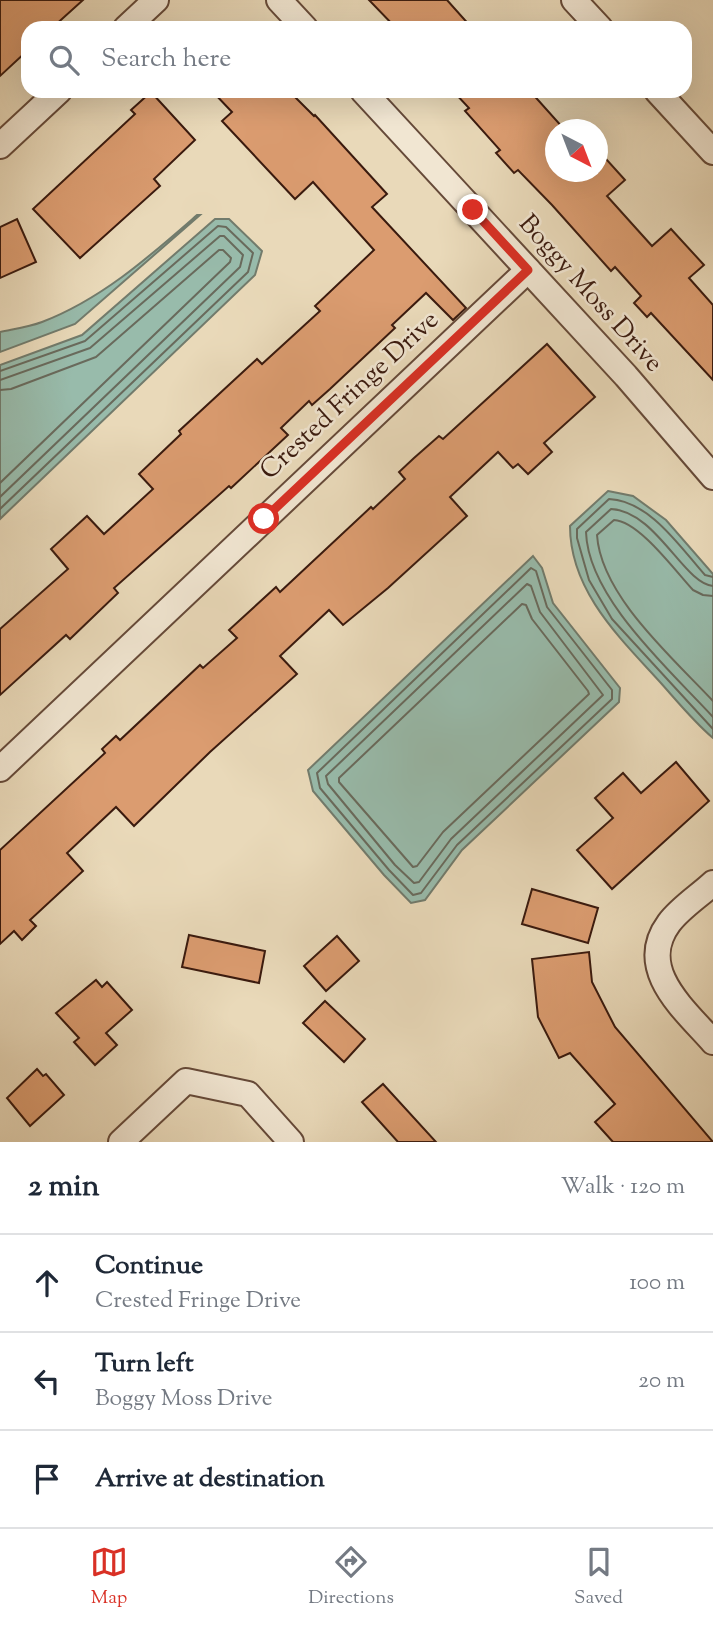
<!DOCTYPE html>
<html lang="en">
<head>
<meta charset="utf-8">
<style>
	body { margin:0; font-family:"Sorts Mill Goudy",serif; background:#f2f2f3; color:#1f2937 }
	.compass { position:absolute; left:545px; top:119px; width:63px; height:63px; border-radius:50%; background:#fff; box-shadow:0 7px 28px #0002; rotate:138deg }
	.stop { position:absolute; width:21px; height:21px; margin:-16px; border:5px solid #d93025; border-radius:50%; background:#fff }
	.stop.end { background:#d93025; border-color:#fff; box-shadow:0 2px 7px #0008 }
	.list { margin:0; padding:0; list-style:none }
	h2 { display:flex; justify-content:space-between; align-items:center; height:91px; margin:0; padding:0 28px; font-size:30px }
	h2 small { font-size:23px; font-weight:400; color:#747a83 }
	.list li { display:grid; grid-template-columns:46px 1fr auto; gap:21px; align-items:center; box-sizing:border-box; height:98px; padding:0 28px; border-top:2px solid #e0e1e3 }
	.list b { display:block; font-size:26px; white-space:nowrap }
	.list p { margin:0; font-size:23px; white-space:nowrap; color:#747a83 }
	.list em { font-size:23px; font-style:normal; color:#747a83 }
	.icon { flex:none; width:38px; height:38px; fill:none; stroke:currentColor; stroke-width:2; stroke-linecap:round; stroke-linejoin:round }
	.map { position:relative; flex:none; width:713px; height:1142px; overflow:hidden }
	.search { position:absolute; background:#fff; box-shadow:0 7px 28px #0002; left:21px; right:21px; top:21px; height:77px; display:flex; align-items:center; gap:18px; box-sizing:border-box; padding:0 24px; border-radius:21px; color:#747a83; font-size:26px }
	.sheet { height:385px; background:#fff }
	nav { display:flex; justify-content:space-around; align-items:center; box-sizing:border-box; height:98px; border-top:2px solid #e0e1e3; background:#fff; font-size:19px; color:#747a83 }
	nav a { display:grid; justify-items:center; gap:4px }
	nav .on { color:#d93025 }
	.map>svg:first-child { display:block }
</style>
</head>
<body>
<div class="map">
<svg width="713" height="1142" viewBox="0 0 713 1142">
	<rect width="100%" height="100%" fill="#e9d9b9"/>
	<filter id="stains"><feTurbulence type="fractalNoise" baseFrequency=".00286" numOctaves="4"/><feColorMatrix values="0 0 0 0 .2 0 0 0 0 .09 0 0 0 0 .02 0 0 0 .5 -.17"/></filter>
	<radialGradient id="worn" r=".72"><stop offset=".6" stop-color="#630" stop-opacity="0"/><stop offset="1" stop-color="#630" stop-opacity=".3"/></radialGradient>
	<g fill="#98bbab" stroke="#727b6c" stroke-width="2">
		<path d="M197,215H200L75,324L0,352V332C14,329 29,327 42,322C102,299 150,256 197,215Z"/>
		<path d="M215,219H229L262,251L255,275L0,519V365L82,335Z"/>
		<path d="M608,491L633,496L666,520L713,574V738C694,722 677,701 660,682C620,638 570,591 570,526Z"/>
		<path d="M533,556L542,568L553,603L620,688L619,702L462,850L425,900L411,903L384,875L313,791L308,770Z"/>
	</g>
	<g fill="none" stroke-linecap="round" stroke-linejoin="round">
		<g stroke="#696a5c" stroke-width="2">
			<path d="M0,371L85,341L218,226L226,227L253,253L248,272L0,509"/>
			<path d="M0,380L90,348L220,236H224L243,255L240,267L0,497"/>
			<path d="M0,390L11,389L96,357L219,250H223L231,258L230,262L0,483"/>
			<path d="M531,568L536,571L547,607L612,690V699L457,845L421,893L413,895L389,870L320,788L317,773Z"/>
			<path d="M713,577L705,575C680,547 650,501 609,499L577,529V538L589,580L612,619L713,729"/>
			<path d="M527,584L531,586L540,612L603,695L451,839L419,882L414,883L395,865L328,784L326,776Z"/>
			<path d="M713,586C684,584 656,511 611,509L586,532C588,598 670,670 713,717"/>
			<path d="M713,596L703,595L693,590C676,572 639,521 614,520L597,535C601,596 673,658 713,701"/>
			<path d="M522,604L526,605L532,619L588,691L589,694L443,832L417,866L413,867L339,782V778Z"/>
		</g>
	</g>
	<g fill="#db9c70" stroke="#3a1a0e" stroke-width="2">
		<path d="M0,0H83L52,28H28V50L0,76Z"/>
		<path d="M369,0H447L472,28H396Z"/>
		<path d="M212,91H289L314,116L315,115L387,194L372,207L466,308L453,320L426,293L392,325L395,328L330,389L312,405L309,401L281,428L288,435L231,488L229,486L114,588L118,593L70,639L66,635L0,695V629L68,569L51,549L87,516L104,534L153,489L139,474L181,434L179,431L257,359L262,364L320,311L315,306L374,250L313,182L295,199L222,121L232,112Z"/>
		<path d="M453,91H530L564,129L556,130V172H598V150L625,180L607,196L652,246L671,229L704,265L689,278L713,305V380L651,313L647,317L634,303L641,296L615,267L611,271L552,205L518,170L514,173L496,153L500,150L465,111L469,108Z"/>
		<path d="M151,92L195,140L154,179L160,186L80,258L33,209L135,114L131,110Z"/>
		<path d="M17,219L36,262L0,278V227Z"/>
		<path d="M547,344L595,397L544,443L552,452L528,474L518,464L513,468L498,452L450,497L467,516L388,588L343,625L329,610L280,656L297,674L210,752L134,826L116,807L67,853L83,871L30,920L36,926L22,940L14,931L0,944V850L105,753L102,749L116,736L120,740L200,665L203,668L237,638L229,630L276,587L280,592L371,507L373,509L405,479L399,472L414,458L439,436L443,439Z"/>
		<path d="M676,762L709,801L612,889L577,850L613,818L595,798L623,773L641,793Z"/>
		<path d="M532,889L598,908L588,943L522,924Z"/>
		<path d="M189,935L265,951L259,983L182,967Z"/>
		<path d="M337,936L359,961L326,991L304,966Z"/>
		<path d="M589,952L592,982L615,1027L713,1142H613L595,1122L615,1104L570,1053L559,1058L538,1017L532,959Z"/>
		<path d="M96,980L102,987L107,982L132,1010L106,1033L117,1045L95,1065L74,1042L79,1038L56,1013Z"/>
		<path d="M325,1001L365,1039L344,1062L303,1023Z"/>
		<path d="M37,1069L43,1076L46,1074L64,1095L30,1126L7,1098Z"/>
		<path d="M383,1084L436,1142H398L362,1102Z"/>
	</g>
	<g fill="none" stroke-linecap="round" stroke-linejoin="round">
		<g stroke="#664a39" stroke-width="28">
			<g id="street">
				<path d="M279,0L305,28"/>
				<path d="M574,0L600,28"/>
				<path d="M126,28L156,0"/>
				<path d="M363,91L626,376L713,477"/>
				<path d="M657,91L713,152"/>
				<path d="M0,146L59,91"/>
				<path d="M0,769L528,270"/>
				<path d="M713,883C699,896 680,908 669,923C635,969 684,1009 713,1042"/>
				<path d="M121,1142L186,1081L248,1094L291,1142"/>
			</g>
		</g>
		<use href="#street" stroke="#f1e6d2" stroke-width="24"/>
	</g>
	<g fill="none" stroke-linecap="round" stroke-linejoin="round">
		<path stroke="#d93025" stroke-width="9" d="M264,519L528,270L473,210"/>
	</g>
	<g text-anchor="middle" dominant-baseline="central" stroke-width="5" stroke-linejoin="round" paint-order="stroke">
		<g font-size="26" fill="#3a1a0e" stroke="#f1e6d2">
			<text transform="translate(590 294) rotate(48)">Boggy Moss Drive</text>
			<text transform="translate(350 396) rotate(-43)">Crested Fringe Drive</text>
		</g>
	</g>
	<rect width="100%" height="100%" filter="url(#stains)"/>
	<rect width="100%" height="100%" fill="url(#worn)"/>
</svg>
<svg class="compass" viewBox="-18 -18 36 36"><path d="M0-13l5 13h-10z" fill="#e53935"/><path d="M0 13l5-13h-10z" fill="#747a83"/></svg>
<div class="stop" style="left:264px;top:519px"></div>
<div class="stop end" style="left:473px;top:210px"></div>
<div class="search"><svg class="icon" aria-label="search" viewBox="0 0 24 24"><circle cx="10" cy="10" r="6"/><path d="M15 15l6 6"/></svg>Search here</div>
</div>
<section class="sheet">
<h2>2 min<small>Walk · 120 m</small></h2>
<ul class="list">
<li><svg class="icon" aria-label="ahead" viewBox="0 0 24 24"><path d="M12 20V5M6 11l6-6 6 6"/></svg><div><b>Continue</b><p>Crested Fringe Drive</p></div><em>100 m</em></li>
<li><svg class="icon" aria-label="left" viewBox="0 0 24 24"><path d="M17 20v-9H6M10 6l-5 5 5 5"/></svg><div><b>Turn left</b><p>Boggy Moss Drive</p></div><em>20 m</em></li>
<li><svg class="icon" aria-label="arrive" viewBox="0 0 24 24"><path d="M6 21V4h12l-3 4 3 4H6"/></svg><div><b>Arrive at destination</b></div></li>
</ul>
</section>
<nav>
<a class="on"><svg class="icon" aria-label="map" viewBox="0 0 24 24"><path d="M3 6l6-2 6 2 6-2v14l-6 2-6-2-6 2zM9 4v14M15 6v14"/></svg>Map</a>
<a><svg class="icon" aria-label="directions" viewBox="0 0 24 24"><path d="M12 3l9 9-9 9-9-9zM9 14v-3h6M13 9l2 2-2 2"/></svg>Directions</a>
<a><svg class="icon" aria-label="saved" viewBox="0 0 24 24"><path d="M7 4h10v16l-5-4-5 4z"/></svg>Saved</a>
</nav>
</body>
</html>
